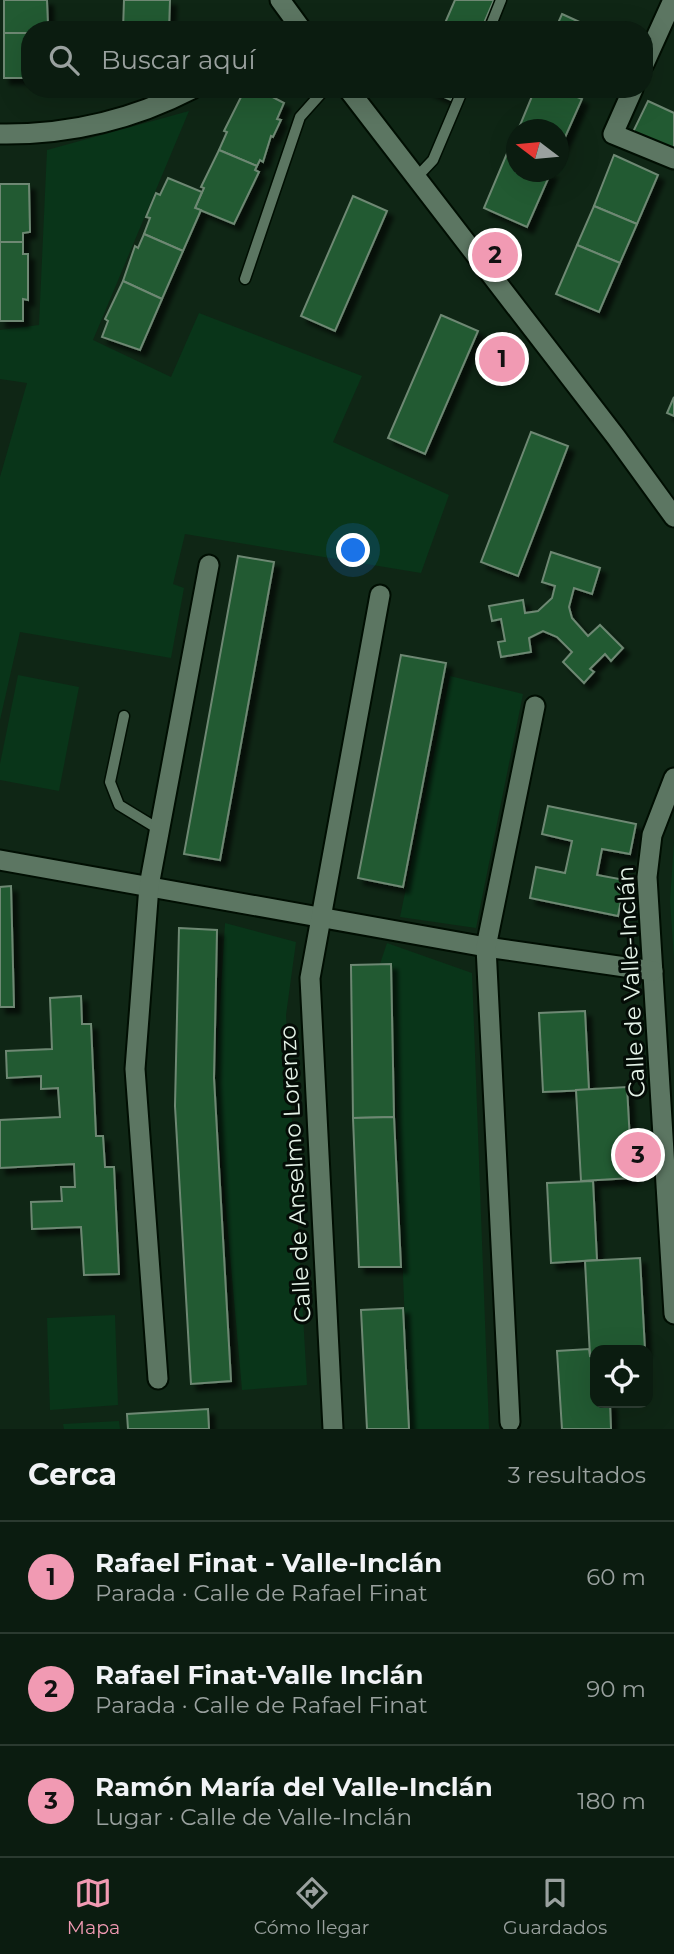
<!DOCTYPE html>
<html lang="es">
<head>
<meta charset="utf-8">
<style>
	body { margin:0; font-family:Montserrat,sans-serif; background:#19291e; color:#f1f3f6 }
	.controls { position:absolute; right:21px; bottom:21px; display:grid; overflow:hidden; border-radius:14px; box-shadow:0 7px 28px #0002 }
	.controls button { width:63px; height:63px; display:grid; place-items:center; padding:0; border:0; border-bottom:2px solid #2b3a30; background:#0b1c10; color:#f1f3f6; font:35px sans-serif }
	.compass { position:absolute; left:506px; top:119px; width:63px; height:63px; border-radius:50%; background:#0b1c10; box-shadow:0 7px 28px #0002; rotate:286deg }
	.you { position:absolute; left:354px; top:551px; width:24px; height:24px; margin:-18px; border:5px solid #fff; border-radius:50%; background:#1a73e8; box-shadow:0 0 0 10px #1a73e833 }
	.badge { display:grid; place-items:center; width:46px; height:46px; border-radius:50%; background:#f19ab3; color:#111; font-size:23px; font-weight:700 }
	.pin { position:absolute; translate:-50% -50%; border:4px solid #fff; box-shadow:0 2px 7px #0006 }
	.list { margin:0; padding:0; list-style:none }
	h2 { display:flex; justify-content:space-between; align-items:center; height:91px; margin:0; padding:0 28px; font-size:30px }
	h2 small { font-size:23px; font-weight:400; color:#9aa19f }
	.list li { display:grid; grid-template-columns:46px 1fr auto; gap:21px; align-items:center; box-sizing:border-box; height:112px; padding:0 28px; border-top:2px solid #2b3a30 }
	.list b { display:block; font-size:26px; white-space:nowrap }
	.list p { margin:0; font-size:23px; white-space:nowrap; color:#9aa19f }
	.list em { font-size:23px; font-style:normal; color:#9aa19f }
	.icon { flex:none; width:38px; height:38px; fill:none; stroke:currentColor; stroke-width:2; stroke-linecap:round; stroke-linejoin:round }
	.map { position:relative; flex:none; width:674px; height:1429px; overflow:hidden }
	.search { position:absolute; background:#0b1c10; box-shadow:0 7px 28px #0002; left:21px; right:21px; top:21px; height:77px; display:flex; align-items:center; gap:18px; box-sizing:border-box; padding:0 24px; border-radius:28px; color:#9aa19f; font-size:26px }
	.sheet { height:427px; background:#0b1c10 }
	nav { display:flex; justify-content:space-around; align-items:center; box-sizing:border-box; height:98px; border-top:2px solid #2b3a30; background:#0b1c10; font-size:19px; color:#9aa19f }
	nav a { display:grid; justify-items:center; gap:4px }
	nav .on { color:#f19ab3 }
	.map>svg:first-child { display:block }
</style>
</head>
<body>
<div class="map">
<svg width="674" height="1429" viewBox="0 0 674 1429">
	<defs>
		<filter id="shadow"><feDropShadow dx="6" dy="6" stdDeviation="2" flood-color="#0009"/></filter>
	</defs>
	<rect width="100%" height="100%" fill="#0f2615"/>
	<g fill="#093519">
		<path d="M189,111L93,340L171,377L199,313L362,376L333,442L449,495L421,573L185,534L173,584L184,588L171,658L20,632L0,720V477L27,383L0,379V330L39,325L47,150Z"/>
		<path d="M18,675L79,687L59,791L0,780V764Z"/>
		<path d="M450,676L523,694L476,928L400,917Z"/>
		<path d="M674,842V959L670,901Z"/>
		<path d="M225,923L296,942L286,1015L307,1385L242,1390L215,1087Z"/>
		<path d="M387,943L472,973L489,1429H409L391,965L380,964Z"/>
		<path d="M115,1315L118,1405L50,1410L47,1318Z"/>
		<path d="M119,1421L120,1429H64L63,1424Z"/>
	</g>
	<g fill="#205a32" stroke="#6e8873" stroke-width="2" filter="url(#shadow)">
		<path d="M4,0H47L48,25H41V30H30V33H4Z"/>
		<path d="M124,0H170L169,30H123Z"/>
		<path d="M455,0H494L481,30H442Z"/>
		<path d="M562,14L597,30H555Z"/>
		<path d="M119,24V30H41V25Z"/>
		<rect x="4" y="33" width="26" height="45"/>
		<path d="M245,89L264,96L265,93L284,103L277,119L281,120L273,137L271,136L263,162L260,160L257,166L219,150L227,132L224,131Z"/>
		<path d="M426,89H455L451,100Z"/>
		<path d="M535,89H559L582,99L558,153V130H518Z"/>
		<path d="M648,101L674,113V154L632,134Z"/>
		<path d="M516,132V172H551L527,227L484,208Z"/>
		<path d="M219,150L257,166L255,170L259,172L234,224L195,208L204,188L201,187Z"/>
		<path d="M614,155L658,175L637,224L594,206Z"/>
		<path d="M168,178L202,192L195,208L201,210L183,251L144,234L150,218L146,217L156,193L160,195Z"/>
		<path d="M0,184H29L30,232L23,233V242H0Z"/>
		<path d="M353,196L387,211L335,331L301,316Z"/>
		<path d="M594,206L637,224L620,263L577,245Z"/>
		<path d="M144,234L183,251L162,299L123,281L135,246L138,248Z"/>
		<path d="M0,242H23V254H28V300L23,299V321H0Z"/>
		<path d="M577,245L620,263L599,312L556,294Z"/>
		<path d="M123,281L162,299L140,350L102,337L108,321L105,319Z"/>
		<path d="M441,315L478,331L425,454L388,438Z"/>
		<path d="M674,397V416L667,413Z"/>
		<path d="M531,432L568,446L518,576L481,562Z"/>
		<path d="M551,552L600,568L592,594L574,588L569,607L572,618L588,636L600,625L623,648L611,661L605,654L590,669L594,672L584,683L563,662L572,652L557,637L543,631L529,638L531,652L501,657L498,642L505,641L501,619L492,621L489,606L523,600L525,613L538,611L552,598L555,586L542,582Z"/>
		<path d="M238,556L274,562L220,860L184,854Z"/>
		<path d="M401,655L446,663L403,887L358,878Z"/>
		<path d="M548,806L636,824L630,854L602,849L597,875L625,880L618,916L530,898L536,867L565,873L572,841L542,834Z"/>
		<path d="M11,886L14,1007H0V887Z"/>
		<path d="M179,928L217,930L214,1078L231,1381L191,1384L175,1106Z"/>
		<path d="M391,964L394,1117L353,1118L351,965Z"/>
		<path d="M81,996L82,1024H91L96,1136H103L105,1167H114L119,1274L84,1275L81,1227L32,1229L31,1202L62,1201L61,1187H75L74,1164L0,1168V1120L60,1117L58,1088L41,1089V1076L7,1078L6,1051L52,1049L50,998Z"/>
		<path d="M585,1011L589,1090L543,1092L539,1013Z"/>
		<path d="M627,1087L632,1178L581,1181L576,1090Z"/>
		<path d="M394,1117L401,1267H359L353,1118Z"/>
		<path d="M593,1181L597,1260L551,1263L547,1183Z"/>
		<path d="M640,1258L645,1350H595V1355L590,1356L585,1261Z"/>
		<path d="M403,1308L409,1429H367L361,1310Z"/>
		<path d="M589,1349L590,1356L595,1355V1403H610L611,1429H562L557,1351Z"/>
		<path d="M208,1409L209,1429H128L127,1414Z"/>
	</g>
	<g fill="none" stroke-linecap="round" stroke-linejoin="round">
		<g stroke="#000e02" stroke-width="13">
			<g id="lane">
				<path d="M489,30L501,0"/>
				<path d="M416,178L433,160L463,89"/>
				<path d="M245,279L300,117L325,89"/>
				<path d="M124,716L110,782L119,805L160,830"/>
			</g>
		</g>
		<g stroke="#000e02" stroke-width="23">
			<g id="street">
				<path d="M280,0L302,30"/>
				<path d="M644,64L673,0"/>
				<path d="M348,89L616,437L674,517"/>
				<path d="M633,89L613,134L674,159"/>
				<path d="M0,134C68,135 132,120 192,89"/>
				<path d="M674,778L652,835L647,877L674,1314"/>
				<path d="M0,860L486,947L653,971"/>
				<path d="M158,1379L135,1069L149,886L209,565"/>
				<path d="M510,1422L486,947L535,706"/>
				<path d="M333,1429L310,978L380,595"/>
			</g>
		</g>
		<use href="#lane" stroke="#5c7662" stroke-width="10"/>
		<use href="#street" stroke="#5c7662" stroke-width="19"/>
	</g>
	<g text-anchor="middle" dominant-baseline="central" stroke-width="6" stroke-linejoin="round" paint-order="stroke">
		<g font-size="23" fill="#e4f2e7" stroke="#040c06">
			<text transform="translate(631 982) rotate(-93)">Calle de Valle-Inclán</text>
			<text transform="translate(295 1174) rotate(-93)">Calle de Anselmo Lorenzo</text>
		</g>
	</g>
</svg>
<div class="controls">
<button><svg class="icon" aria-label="locate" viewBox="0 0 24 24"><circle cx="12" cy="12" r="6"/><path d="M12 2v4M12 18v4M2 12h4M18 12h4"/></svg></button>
</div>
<svg class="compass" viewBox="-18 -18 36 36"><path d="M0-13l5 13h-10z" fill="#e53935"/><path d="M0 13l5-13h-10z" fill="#9aa19f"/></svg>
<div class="you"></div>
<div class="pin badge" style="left:502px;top:359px">1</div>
<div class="pin badge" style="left:495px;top:255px">2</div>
<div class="pin badge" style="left:638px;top:1155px">3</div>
<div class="search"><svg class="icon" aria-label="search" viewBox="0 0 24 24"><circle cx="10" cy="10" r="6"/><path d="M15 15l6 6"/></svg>Buscar aquí</div>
</div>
<section class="sheet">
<h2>Cerca<small>3 resultados</small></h2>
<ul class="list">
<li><span class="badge">1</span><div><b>Rafael Finat - Valle-Inclán</b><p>Parada · Calle de Rafael Finat</p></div><em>60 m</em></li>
<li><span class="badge">2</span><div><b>Rafael Finat-Valle Inclán</b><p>Parada · Calle de Rafael Finat</p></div><em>90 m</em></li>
<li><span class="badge">3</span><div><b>Ramón María del Valle-Inclán</b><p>Lugar · Calle de Valle-Inclán</p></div><em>180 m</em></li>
</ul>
</section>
<nav>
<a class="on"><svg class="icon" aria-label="map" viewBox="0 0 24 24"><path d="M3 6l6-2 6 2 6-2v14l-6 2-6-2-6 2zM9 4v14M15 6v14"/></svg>Mapa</a>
<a><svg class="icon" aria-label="directions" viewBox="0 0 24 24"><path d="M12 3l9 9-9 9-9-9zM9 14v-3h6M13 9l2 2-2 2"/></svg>Cómo llegar</a>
<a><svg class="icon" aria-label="saved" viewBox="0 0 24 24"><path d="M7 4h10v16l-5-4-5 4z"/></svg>Guardados</a>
</nav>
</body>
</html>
